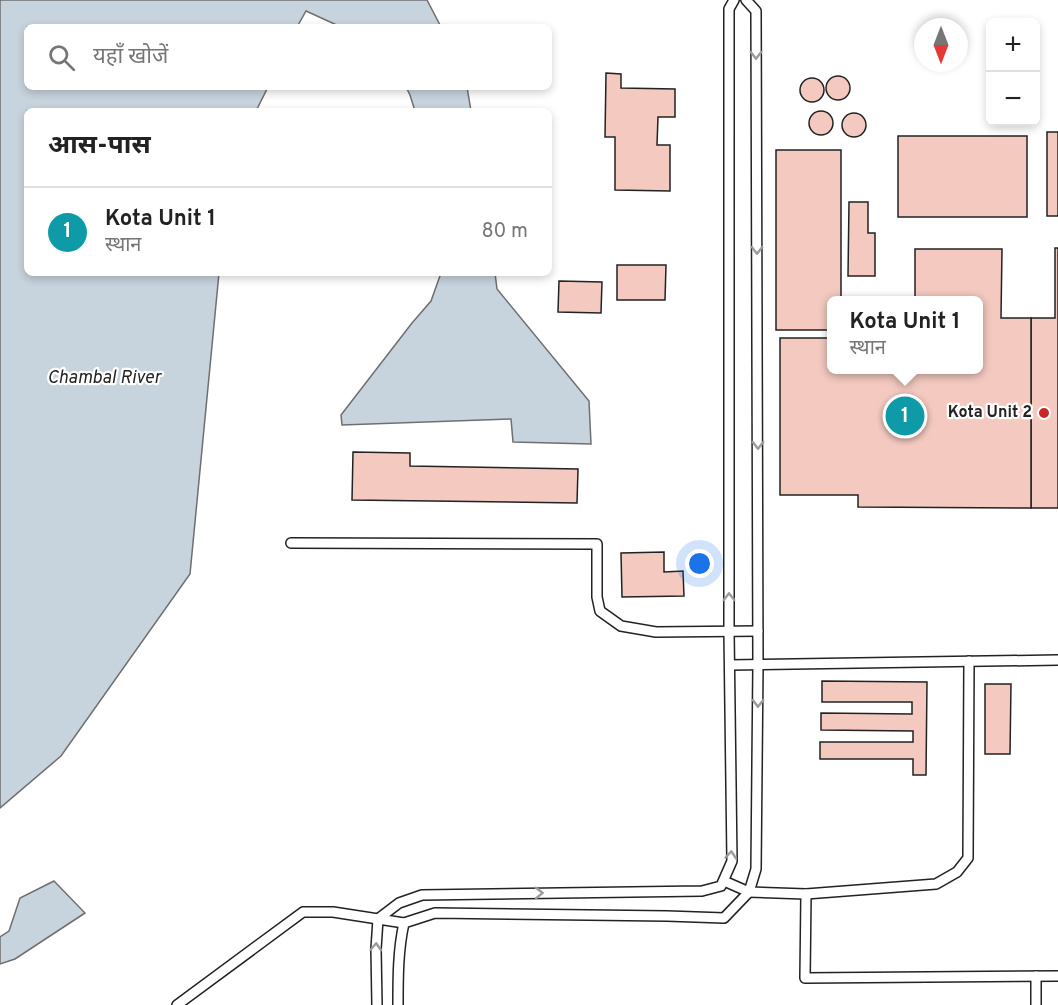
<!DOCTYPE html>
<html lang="hi">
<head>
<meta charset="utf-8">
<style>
	body { margin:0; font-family:Overpass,"Noto Sans Devanagari",sans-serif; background:#f6f6f6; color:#222 }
	.controls { position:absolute; right:18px; top:18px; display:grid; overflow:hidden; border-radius:9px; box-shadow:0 3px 9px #0003 }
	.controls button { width:54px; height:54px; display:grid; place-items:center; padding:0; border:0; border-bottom:2px solid #e0e0e0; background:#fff; color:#222; font:30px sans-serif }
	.compass { position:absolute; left:914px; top:18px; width:54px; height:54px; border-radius:50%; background:#fff; box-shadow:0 3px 9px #0003; rotate:180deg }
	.you { position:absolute; left:700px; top:564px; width:21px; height:21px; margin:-15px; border:4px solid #fff; border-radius:50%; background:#1a73e8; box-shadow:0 0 0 9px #1a73e833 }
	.badge { display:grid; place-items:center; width:39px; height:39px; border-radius:50%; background:#c62828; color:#fff; font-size:20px; font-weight:700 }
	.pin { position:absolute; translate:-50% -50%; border:3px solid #fff; box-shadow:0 2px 6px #0006 }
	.popup { position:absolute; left:827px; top:296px; width:156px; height:78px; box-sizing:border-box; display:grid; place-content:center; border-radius:9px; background:#fff; filter:drop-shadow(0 2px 4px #0005); font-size:20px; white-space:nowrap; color:#767676 }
	.popup b { font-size:22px; color:#222 }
	.popup::after { content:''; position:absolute; left:50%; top:100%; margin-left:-12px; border:12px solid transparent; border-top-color:#fff }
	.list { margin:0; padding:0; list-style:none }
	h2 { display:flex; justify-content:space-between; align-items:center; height:78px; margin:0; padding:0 24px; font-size:26px }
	h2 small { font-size:20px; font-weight:400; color:#767676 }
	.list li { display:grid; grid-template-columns:39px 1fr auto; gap:18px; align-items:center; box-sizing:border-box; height:90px; padding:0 24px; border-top:2px solid #e0e0e0 }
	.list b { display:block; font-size:22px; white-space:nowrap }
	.list p { margin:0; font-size:20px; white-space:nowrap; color:#767676 }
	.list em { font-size:20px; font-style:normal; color:#767676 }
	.icon { flex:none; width:33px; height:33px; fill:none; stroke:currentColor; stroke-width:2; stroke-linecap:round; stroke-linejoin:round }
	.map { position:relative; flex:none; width:1058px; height:1005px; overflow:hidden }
	.search { position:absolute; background:#fff; box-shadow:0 3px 9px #0003; left:24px; top:24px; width:528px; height:66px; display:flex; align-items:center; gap:15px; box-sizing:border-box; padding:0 21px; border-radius:9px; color:#767676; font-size:22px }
	.panel { position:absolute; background:#fff; box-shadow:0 3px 9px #0003; left:24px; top:108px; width:528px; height:168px; border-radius:9px }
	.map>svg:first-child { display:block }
</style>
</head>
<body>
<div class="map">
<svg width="1058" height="1005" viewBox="0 0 1058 1005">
	<rect width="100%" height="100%" fill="#fff"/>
	<g fill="#c7d3dd" stroke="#6f6f6f" stroke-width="1.5">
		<path d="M0,0H427L441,27H341L306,11L297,27H27V87H268L256,111H27V273H219L190,574L61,756L0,808Z"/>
		<path d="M406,87H467L471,111H415L410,95Z"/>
		<path d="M441,273H495L497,289L589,401L591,444L513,442L511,419L342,425L341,415L412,323L431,301Z"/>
		<path d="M54,881L85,913L15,959L0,964V937L9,931L20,898Z"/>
	</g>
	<g fill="#f3c9c0" stroke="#222" stroke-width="1.5">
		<path d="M606,73L621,74V88L675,89V117H658L657,145H670V191L615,190V137H605Z"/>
		<circle cx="838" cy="88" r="12"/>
		<circle cx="812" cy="90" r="12"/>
		<circle cx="821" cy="123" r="12"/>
		<circle cx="854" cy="125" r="12"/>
		<rect x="1047" y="132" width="11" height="84"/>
		<rect x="898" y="136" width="129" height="81"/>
		<path d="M776,150H841V300H832V330H776Z"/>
		<path d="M849,202H868V233H875V276H848Z"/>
		<path d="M1055,248H1058V508H1031V318H1055Z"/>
		<path d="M915,249H1002L1001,318H1031V508L858,507V495H780V338H832V370H978V300H915Z"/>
		<path d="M617,265H666L665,300H617Z"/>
		<path d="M559,281L602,282L601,313L558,312Z"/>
		<path d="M353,452L410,453V466L578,469L577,503L352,500Z"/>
		<path d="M664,552V572L683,571L684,596L622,597L621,553Z"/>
		<path d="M822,681L927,682L926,775H913V759H820V742H913V731L821,730V713L912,714V702H822Z"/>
		<path d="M985,684H1011L1010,754H985Z"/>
	</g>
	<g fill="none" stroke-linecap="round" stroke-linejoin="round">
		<g stroke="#222" stroke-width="12">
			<g id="lane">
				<path d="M291,543L597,544V597L600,611L621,626L656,632L758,631"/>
				<path d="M730,665L1058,660"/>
				<path d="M724,881L749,892L806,894L936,884L957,872L968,858L969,661"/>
				<path d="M806,894L805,978L1058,976"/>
				<path d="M1036,976V1005"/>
				<path d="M177,1005L303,912H333L404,923"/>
				<path d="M377,1005L376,949L378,919L399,903L422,895L702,891L721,886L732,861L729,632V9L734,0"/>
				<path d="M398,1005C398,977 398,950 404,923L435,913L667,916L724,918L749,892L756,869L758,664L756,11L746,0"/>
			</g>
		</g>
		<use href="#lane" stroke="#fff" stroke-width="9"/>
	</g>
	<defs><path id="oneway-chevron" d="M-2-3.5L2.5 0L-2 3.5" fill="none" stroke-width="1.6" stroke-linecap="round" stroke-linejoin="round" transform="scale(1.5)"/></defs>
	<g stroke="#9c9c9c">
		<use href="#oneway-chevron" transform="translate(756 55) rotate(90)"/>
		<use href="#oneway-chevron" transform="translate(757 250) rotate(90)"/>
		<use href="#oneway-chevron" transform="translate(758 445) rotate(90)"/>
		<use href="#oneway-chevron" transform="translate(729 597) rotate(-90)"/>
		<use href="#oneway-chevron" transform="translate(758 703) rotate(91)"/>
		<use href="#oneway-chevron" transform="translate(731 855) rotate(-85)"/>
		<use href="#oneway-chevron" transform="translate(539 893) rotate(-1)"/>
		<use href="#oneway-chevron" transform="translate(376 947) rotate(-87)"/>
	</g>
	<circle fill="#c62828" stroke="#fff" stroke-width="2" cx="1044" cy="413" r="6"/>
	<g text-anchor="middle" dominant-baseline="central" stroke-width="4.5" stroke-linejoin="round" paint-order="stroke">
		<g font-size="16" font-weight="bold" fill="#222" stroke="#fff" text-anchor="end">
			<text x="1032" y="413">Kota Unit 2</text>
		</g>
		<g font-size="18" font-style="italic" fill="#222" stroke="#fff">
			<text x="104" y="378">Chambal River</text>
		</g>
	</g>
</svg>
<div class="controls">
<button>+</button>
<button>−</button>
</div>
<svg class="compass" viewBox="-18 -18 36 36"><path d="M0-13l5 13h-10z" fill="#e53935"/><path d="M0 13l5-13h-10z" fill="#767676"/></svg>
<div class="you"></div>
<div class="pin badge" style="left:905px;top:416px;background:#0f9aa8">1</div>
<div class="popup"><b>Kota Unit 1</b>स्थान</div>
<div class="search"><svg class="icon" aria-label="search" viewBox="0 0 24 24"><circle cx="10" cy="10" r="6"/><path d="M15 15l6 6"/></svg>यहाँ खोजें</div>
<section class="panel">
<h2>आस-पास<small></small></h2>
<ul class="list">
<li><span class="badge" style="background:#0f9aa8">1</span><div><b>Kota Unit 1</b><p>स्थान</p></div><em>80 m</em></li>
</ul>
</section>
</div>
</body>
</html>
